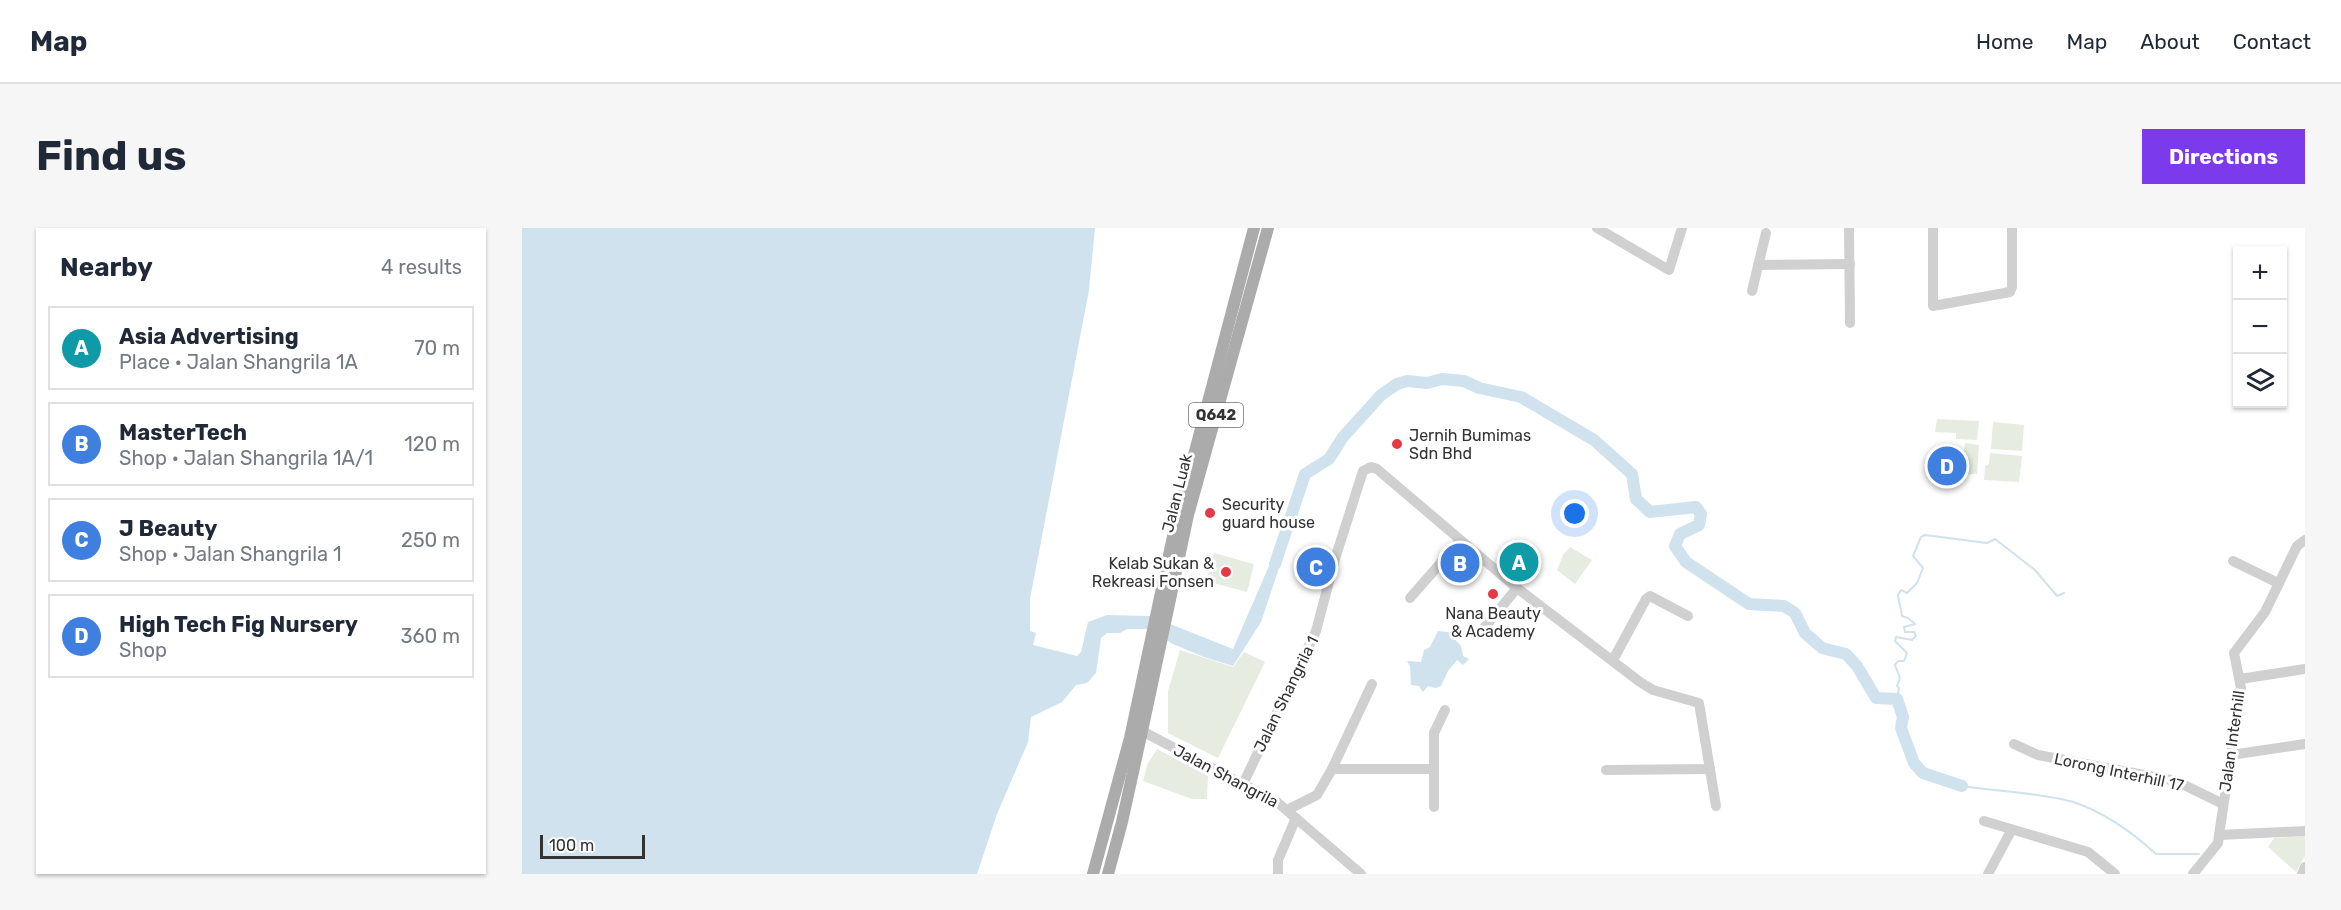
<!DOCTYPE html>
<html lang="en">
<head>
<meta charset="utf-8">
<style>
	body { margin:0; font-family:Rubik,sans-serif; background:#f6f6f7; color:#1f2937 }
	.controls { position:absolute; right:18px; top:18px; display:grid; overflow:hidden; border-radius:0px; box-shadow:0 2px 4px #0004 }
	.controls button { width:54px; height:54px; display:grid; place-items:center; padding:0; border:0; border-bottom:2px solid #e0e1e3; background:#fff; color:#1f2937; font:30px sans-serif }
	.scale { position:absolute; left:18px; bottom:15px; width:105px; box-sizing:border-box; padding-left:6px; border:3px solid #333; border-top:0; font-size:16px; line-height:21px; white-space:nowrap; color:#333; -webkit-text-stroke:4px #fff; paint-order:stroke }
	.you { position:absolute; left:1053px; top:286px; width:21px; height:21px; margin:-15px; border:4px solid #fff; border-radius:50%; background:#1a73e8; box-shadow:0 0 0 9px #1a73e833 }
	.badge { display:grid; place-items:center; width:39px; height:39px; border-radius:50%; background:#7c3aed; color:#fff; font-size:20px; font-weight:700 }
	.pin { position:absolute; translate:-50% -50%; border:3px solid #fff; box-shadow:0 2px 6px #0006 }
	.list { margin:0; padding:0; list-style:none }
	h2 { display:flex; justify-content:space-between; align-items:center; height:78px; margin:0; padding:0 24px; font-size:26px }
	h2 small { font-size:20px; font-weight:400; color:#747a83 }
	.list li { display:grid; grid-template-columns:39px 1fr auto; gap:18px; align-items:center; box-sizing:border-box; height:84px; margin:0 12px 12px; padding:0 12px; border:2px solid #e0e1e3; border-radius:0px }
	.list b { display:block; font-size:22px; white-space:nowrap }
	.list p { margin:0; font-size:20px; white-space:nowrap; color:#747a83 }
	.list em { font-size:20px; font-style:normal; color:#747a83 }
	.icon { flex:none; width:33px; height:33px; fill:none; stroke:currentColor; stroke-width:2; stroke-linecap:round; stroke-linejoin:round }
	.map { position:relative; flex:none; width:1783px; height:646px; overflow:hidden; border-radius:0px }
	header { display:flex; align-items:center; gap:36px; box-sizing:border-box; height:84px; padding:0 30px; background:#fff; border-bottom:2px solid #e0e1e3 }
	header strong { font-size:28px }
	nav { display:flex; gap:33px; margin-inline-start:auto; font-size:21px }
	.intro { display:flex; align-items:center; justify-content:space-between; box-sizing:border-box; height:144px; padding:0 36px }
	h1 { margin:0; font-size:42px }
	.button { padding:15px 27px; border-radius:0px; background:#7c3aed; color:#fff; font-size:21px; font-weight:700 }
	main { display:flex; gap:36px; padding:0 36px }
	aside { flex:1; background:#fff; border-radius:0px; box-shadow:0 2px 4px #0004 }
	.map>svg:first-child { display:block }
</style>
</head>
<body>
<header>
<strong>Map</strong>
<nav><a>Home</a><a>Map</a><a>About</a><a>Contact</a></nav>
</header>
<div class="intro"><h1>Find us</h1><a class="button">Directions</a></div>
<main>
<aside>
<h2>Nearby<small>4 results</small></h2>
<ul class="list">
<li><span class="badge" style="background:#0f9aa8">A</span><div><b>Asia Advertising</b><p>Place · Jalan Shangrila 1A</p></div><em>70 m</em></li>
<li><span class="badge" style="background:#3f7fe0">B</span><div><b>MasterTech</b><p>Shop · Jalan Shangrila 1A/1</p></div><em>120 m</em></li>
<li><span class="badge" style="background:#3f7fe0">C</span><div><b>J Beauty</b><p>Shop · Jalan Shangrila 1</p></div><em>250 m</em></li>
<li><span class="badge" style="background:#3f7fe0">D</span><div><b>High Tech Fig Nursery</b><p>Shop</p></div><em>360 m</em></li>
</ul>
</aside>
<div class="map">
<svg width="1783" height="646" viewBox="0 0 1783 646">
	<rect width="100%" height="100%" fill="#fff"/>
	<g fill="#e6ecdf">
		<path d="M1415,191L1457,193L1455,212L1434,211V205L1413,204Z"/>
		<path d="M1471,194L1502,197L1500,223L1469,221Z"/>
		<path d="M1443,215L1457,217L1455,246H1440V242L1431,241L1432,229L1441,230Z"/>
		<path d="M1468,225L1500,228L1497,254L1462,252L1463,238L1467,236Z"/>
		<path d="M1048,319L1070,332L1053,356L1035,342L1041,327Z"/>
		<path d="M692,325L732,336L725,364L684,353Z"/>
		<path d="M658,422L711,439L722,424L743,434L696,530L646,505V463Z"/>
		<path d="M635,521L686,548L685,571H670L621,553L625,537Z"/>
		<path d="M1783,608V628L1774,644L1746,619L1752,610Z"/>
	</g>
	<g fill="#cfe2ee">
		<path d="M0,0H573L567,62L508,371V403L514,405L511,417L555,428L559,424L566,394L585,387L628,388L711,421L746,340L759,323V334L739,394L711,438L682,429L651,416L625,401H605L598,405H585L579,410L574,445L565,455L554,457L540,474L509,489L506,514L475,586L455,646H0Z"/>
		<path d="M916,403L926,404L939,418L941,428L947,431L941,437L935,432L926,443L919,458L914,460L906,458L901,464L897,458L889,457L888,438L885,433L899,434L902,422L908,419Z"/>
	</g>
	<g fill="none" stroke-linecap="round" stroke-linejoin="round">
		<g stroke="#cfe2ee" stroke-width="2">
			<path d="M1375,471L1377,460L1375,458L1378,450L1373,437L1376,433H1382L1385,425L1373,413L1374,409L1390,412L1394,408L1392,404H1383L1382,399L1393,396L1386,390L1380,388L1376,367L1379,362L1385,365L1395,355L1401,340L1391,328L1399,309L1403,307L1465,315L1473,311L1513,342L1535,368L1542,365"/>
			<path d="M1440,558C1473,563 1520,565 1551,574C1582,584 1610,604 1634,626H1677"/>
		</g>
		<path stroke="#cfe2ee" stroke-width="12" d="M753,336L783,246L807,231L821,209L859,167L875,156L885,153L905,155L920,151L942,153L957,160L999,169L1072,212L1110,246L1114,271L1128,284L1174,279L1179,286L1177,297L1158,306L1153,318L1164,334L1227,376L1262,378L1273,385L1283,405L1300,420L1324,426L1335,438L1354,470L1375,471L1381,489L1379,500L1392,535L1401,545L1440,558"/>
		<g stroke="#d0d0d0" stroke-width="10">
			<path d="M1075,0L1147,42L1160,0"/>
			<path d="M1327,0L1328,95"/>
			<path d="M1411,0V78L1488,64L1490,59V0"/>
			<path d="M1236,37L1328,36"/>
			<path d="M1230,63L1244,5"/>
			<path d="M1711,333L1756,355"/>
			<path d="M888,370L938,313"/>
			<path d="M958,405L995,360"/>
			<path d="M1091,432L1124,371L1128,368L1166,388"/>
			<path d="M1718,451L1783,441"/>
			<path d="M620,503L755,574L839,646"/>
			<path d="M1492,516L1516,527L1654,553L1701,576"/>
			<path d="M1709,527L1783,516"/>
			<path d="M810,541L850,456"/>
			<path d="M1084,542L1188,541"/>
			<path d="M721,556L794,403L813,331L841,243L849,239L855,241L995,360L1118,454L1131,462L1177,475L1194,578"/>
			<path d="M912,579V505L923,482"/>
			<path d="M765,582L795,567L810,541H912"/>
			<path d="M1462,593L1566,624L1593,646"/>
			<path d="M1697,607L1783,603"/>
			<path d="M756,646V632L774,590"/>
			<path d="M1466,646L1489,603"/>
			<path d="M1671,646L1696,615L1697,607L1719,460L1712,425L1743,384L1775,318L1783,312"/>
			<path d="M1780,646L1783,639"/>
		</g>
		<g stroke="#ababab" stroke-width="12">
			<path d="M571,646L608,510L653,299L732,0"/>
			<path d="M586,646L600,594L620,503L666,287L746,0"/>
		</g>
	</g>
	<g fill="#e63946" stroke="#fff" stroke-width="2">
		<circle cx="875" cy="216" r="6"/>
		<circle cx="688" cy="285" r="6"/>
		<circle cx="704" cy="344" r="6"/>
		<circle cx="971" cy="366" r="6"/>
	</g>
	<g text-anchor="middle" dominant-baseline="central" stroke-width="6" stroke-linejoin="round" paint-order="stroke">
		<rect fill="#fff" stroke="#707070" stroke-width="1.5" x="667" y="175" width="54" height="24" rx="4.5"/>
		<g font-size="15" font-weight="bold" fill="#333">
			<text x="694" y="187">Q642</text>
		</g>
		<g font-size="16" fill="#333" stroke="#fff" text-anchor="start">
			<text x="887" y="207">Jernih Bumimas<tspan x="887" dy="18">Sdn Bhd</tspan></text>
			<text x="700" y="276">Security<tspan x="700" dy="18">guard house</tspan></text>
			<text x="692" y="335" text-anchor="end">Kelab Sukan &amp;<tspan x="692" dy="18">Rekreasi Fonsen</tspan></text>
			<text x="971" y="385" text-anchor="middle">Nana Beauty<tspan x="971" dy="18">&amp; Academy</tspan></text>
		</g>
		<g font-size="16" fill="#333" stroke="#fff">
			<text transform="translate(655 265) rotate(-76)">Jalan Luak</text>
			<text transform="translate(764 466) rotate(-64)">Jalan Shangrila 1</text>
			<text transform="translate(1710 513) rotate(-82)">Jalan Interhill</text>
			<text transform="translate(1597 544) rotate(12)">Lorong Interhill 17</text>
			<text transform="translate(704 548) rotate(28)">Jalan Shangrila</text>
		</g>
	</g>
</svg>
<div class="controls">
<button>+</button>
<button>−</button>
<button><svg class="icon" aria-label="layers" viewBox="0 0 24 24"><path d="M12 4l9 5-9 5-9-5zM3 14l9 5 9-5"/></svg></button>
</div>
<div class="scale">100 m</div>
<div class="you"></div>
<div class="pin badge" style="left:997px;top:334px;background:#0f9aa8">A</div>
<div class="pin badge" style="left:938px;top:335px;background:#3f7fe0">B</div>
<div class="pin badge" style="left:794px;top:339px;background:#3f7fe0">C</div>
<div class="pin badge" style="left:1425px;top:238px;background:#3f7fe0">D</div>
</div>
</main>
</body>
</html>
